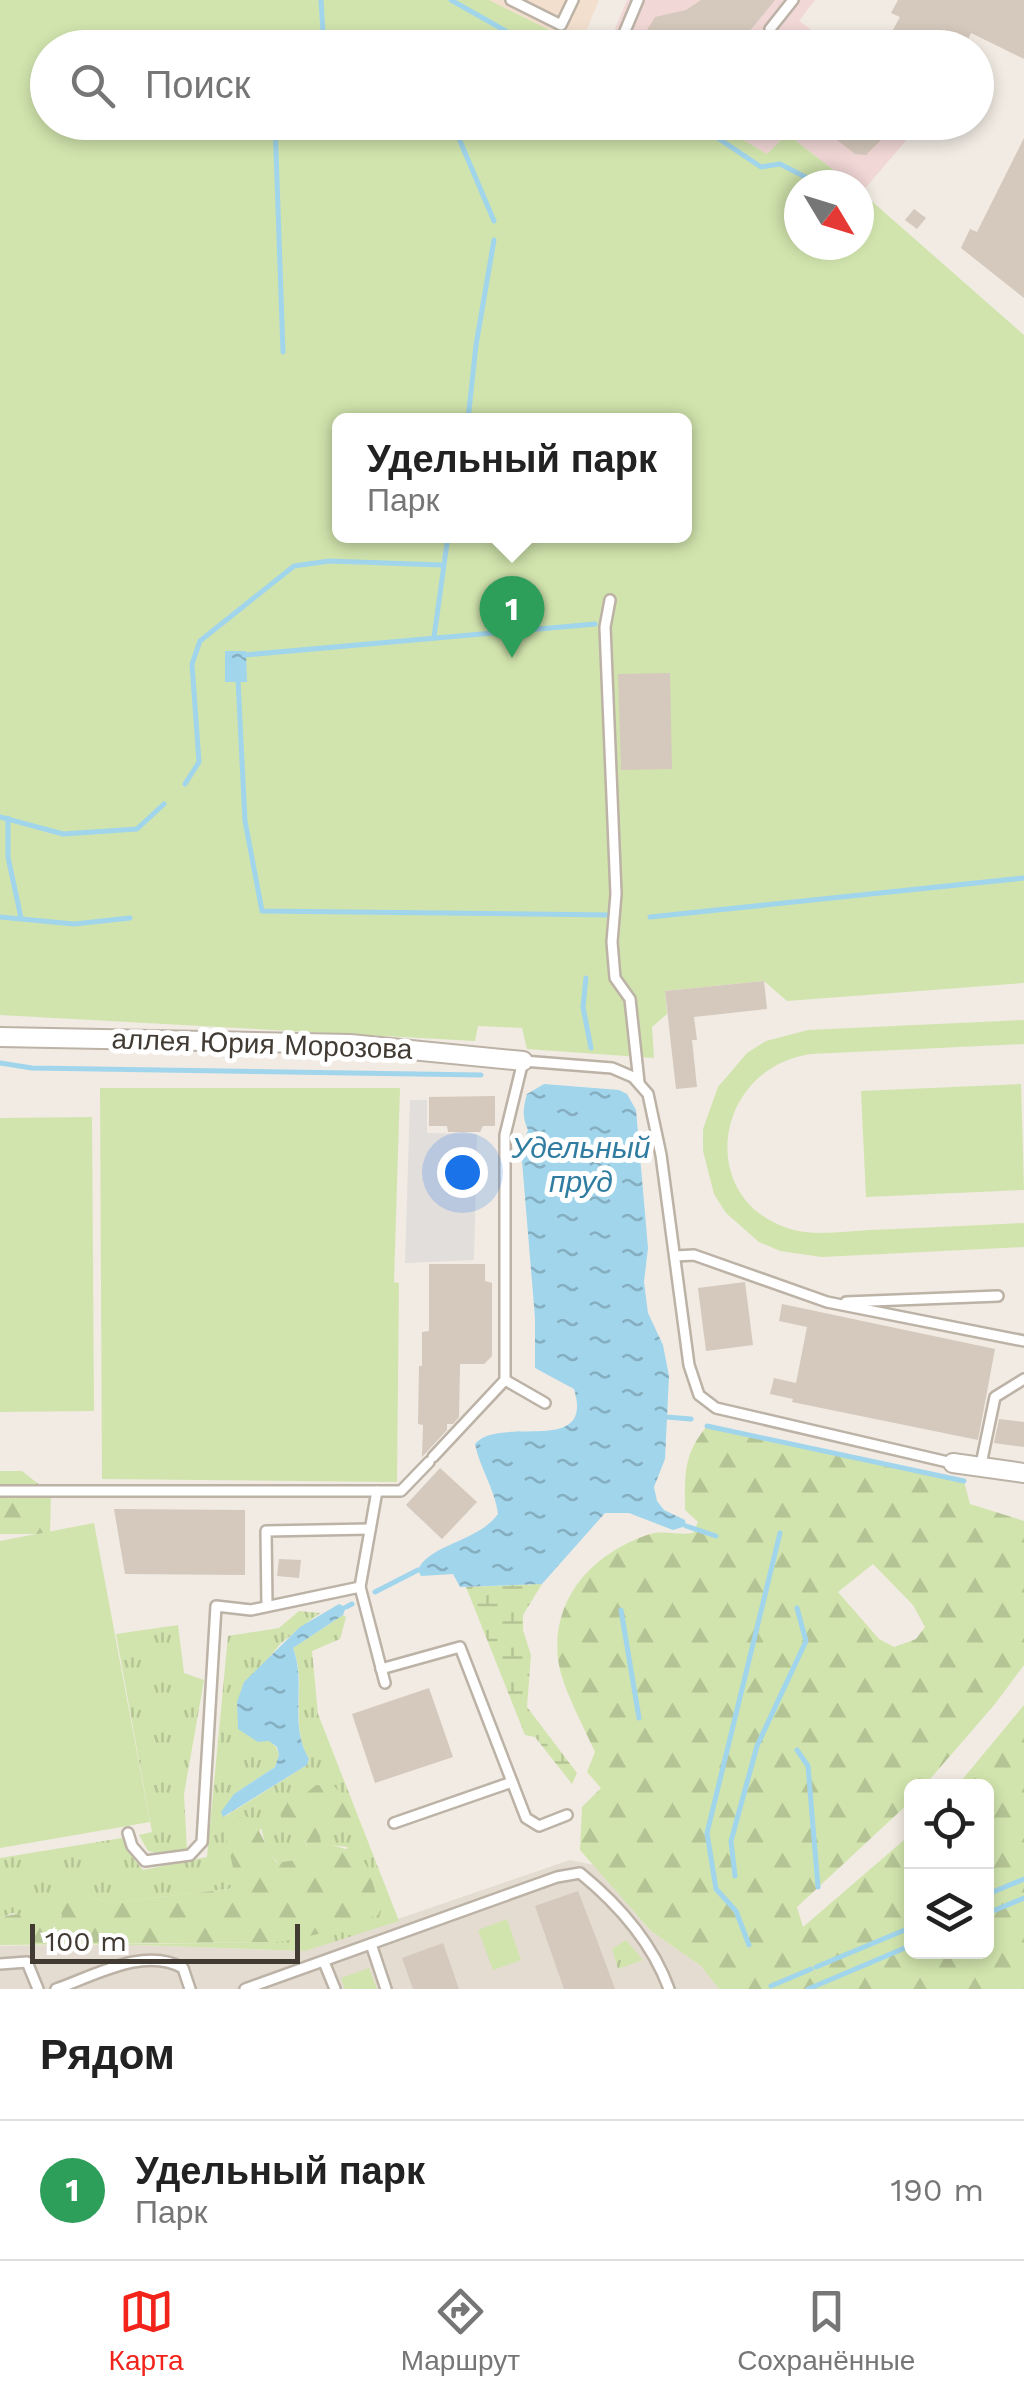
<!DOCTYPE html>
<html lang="ru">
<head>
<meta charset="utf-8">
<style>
	body { margin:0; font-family:"Work Sans",sans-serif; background:#f2f2f2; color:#222 }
	.controls { position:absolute; right:30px; bottom:30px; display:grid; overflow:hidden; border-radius:15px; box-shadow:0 5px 15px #0003 }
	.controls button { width:90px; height:90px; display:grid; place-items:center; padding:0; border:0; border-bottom:2px solid #e0e0e0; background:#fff; color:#222; font:50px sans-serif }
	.compass { position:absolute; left:784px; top:170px; width:90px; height:90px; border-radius:50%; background:#fff; box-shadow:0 5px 15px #0003; rotate:128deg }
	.scale { position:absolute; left:30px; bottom:25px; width:270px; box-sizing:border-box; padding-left:10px; border:5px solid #423b34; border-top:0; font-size:28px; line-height:35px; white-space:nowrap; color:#423b34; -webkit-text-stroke:8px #fff; paint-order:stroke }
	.you { position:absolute; left:462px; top:1172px; width:35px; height:35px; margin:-25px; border:8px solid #fff; border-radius:50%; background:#1a73e8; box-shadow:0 0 0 15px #1a73e833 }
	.badge { display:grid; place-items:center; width:65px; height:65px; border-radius:50%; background:#f1231a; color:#fff; font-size:32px; font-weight:700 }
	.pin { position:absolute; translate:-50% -82px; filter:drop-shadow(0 2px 5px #0008) }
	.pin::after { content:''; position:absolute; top:52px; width:35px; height:30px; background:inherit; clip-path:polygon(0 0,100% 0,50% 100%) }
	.popup { position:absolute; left:332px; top:413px; width:360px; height:130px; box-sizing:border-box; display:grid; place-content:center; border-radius:15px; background:#fff; filter:drop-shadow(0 2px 8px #0005); font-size:32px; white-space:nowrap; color:#767676 }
	.popup b { font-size:38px; color:#222 }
	.popup::after { content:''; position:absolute; left:50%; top:100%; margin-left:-20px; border:20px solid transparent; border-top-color:#fff }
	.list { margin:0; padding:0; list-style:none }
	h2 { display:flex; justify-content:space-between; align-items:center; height:130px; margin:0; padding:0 40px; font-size:42px }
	h2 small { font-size:32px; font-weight:400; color:#767676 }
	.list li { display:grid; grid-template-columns:65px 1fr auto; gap:30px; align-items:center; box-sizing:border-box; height:140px; padding:0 40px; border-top:2px solid #e0e0e0 }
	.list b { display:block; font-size:38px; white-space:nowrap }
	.list p { margin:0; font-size:32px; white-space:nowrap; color:#767676 }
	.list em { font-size:32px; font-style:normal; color:#767676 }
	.icon { flex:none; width:55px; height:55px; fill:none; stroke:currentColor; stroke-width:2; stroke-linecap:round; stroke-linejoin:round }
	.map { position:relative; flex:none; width:1024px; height:1989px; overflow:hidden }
	.search { position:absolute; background:#fff; box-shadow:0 5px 15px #0003; left:30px; right:30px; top:30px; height:110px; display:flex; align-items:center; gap:25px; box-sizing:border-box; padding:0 35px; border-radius:55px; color:#767676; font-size:38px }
	.sheet { height:270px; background:#fff }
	nav { display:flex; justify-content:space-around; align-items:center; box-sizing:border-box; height:140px; border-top:2px solid #e0e0e0; background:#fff; font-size:28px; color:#767676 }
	nav a { display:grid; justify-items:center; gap:5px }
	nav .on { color:#f1231a }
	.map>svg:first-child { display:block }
</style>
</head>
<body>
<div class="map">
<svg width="1024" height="1989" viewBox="0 0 1024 1989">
	<defs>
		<pattern id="grass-tufts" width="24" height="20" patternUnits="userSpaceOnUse" patternTransform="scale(2.5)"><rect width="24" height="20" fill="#d1e4ad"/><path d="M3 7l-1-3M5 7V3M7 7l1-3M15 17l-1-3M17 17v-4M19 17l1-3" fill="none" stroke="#b5c495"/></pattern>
		<pattern id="forest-firs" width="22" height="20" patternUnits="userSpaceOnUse" patternTransform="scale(2.5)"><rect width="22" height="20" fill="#d1e4ad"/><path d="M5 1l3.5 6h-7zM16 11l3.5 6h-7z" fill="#b5c495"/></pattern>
		<pattern id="wetland-marsh" width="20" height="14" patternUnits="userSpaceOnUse" patternTransform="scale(2.5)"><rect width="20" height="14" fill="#d1e4ad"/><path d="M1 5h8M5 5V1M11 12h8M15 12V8" fill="none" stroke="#b5c495"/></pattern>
		<pattern id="water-ripples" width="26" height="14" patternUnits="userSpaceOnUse" patternTransform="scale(2.5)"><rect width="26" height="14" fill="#a1d5ec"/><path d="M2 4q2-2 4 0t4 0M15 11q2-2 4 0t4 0" fill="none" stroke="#85aec0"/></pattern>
	</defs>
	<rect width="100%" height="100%" fill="#f1ebe3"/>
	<path fill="#e4dcd1" d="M570,1860L594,1865L651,1931L701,1966L719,1989H0V1946L137,1945L305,1951Z"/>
	<path fill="#f3dfce" d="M489,0H599L580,46Z"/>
	<g fill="#f1d7d6">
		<path d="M627,0H815L799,21L835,47L607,48Z"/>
		<path d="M714,123H921L862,192L859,185H853L787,134L767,154Z"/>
	</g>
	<g fill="url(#grass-tufts)">
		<path d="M299,1611L320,1613L281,1643L264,1664L269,1740L276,1747L279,1755L275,1767L234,1794L224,1817L307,1765L309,1759C288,1724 308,1685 293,1648L343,1615L346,1617L340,1639L312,1651L318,1714L399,1921L305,1951L137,1945L0,1946L280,1942L348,1847L321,1844L318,1829L348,1801L304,1840L307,1847L294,1860L278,1863L267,1850L261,1828L236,1882L229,1889L108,1903L84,1893L53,1925L13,1913L0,1918V1858L122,1838L129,1853L143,1870L207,1857L228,1636L279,1628Z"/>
		<path d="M178,1625L184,1673L204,1680L184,1794L187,1850L161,1854L148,1851L139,1835L152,1832L116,1634Z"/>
		<path d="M626,1940L643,1960L618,1969L612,1949Z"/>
	</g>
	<g fill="url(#forest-firs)" fill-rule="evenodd">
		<path d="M707,1426L964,1481L970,1504L1024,1521V1665L995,1704L924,1786H912L911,1801L797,1907L803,1927L911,1834L912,1952H986V1786H957L1024,1705V1989H719L701,1966L651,1931L580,1850L582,1807L601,1788L587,1772L595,1752C584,1727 564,1691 559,1665C548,1602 591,1554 647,1535C664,1529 677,1536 693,1533L698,1522L685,1510C685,1474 683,1455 707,1426ZM873,1564L913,1605L925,1627L916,1639L894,1647L879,1639L838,1592Z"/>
		<path d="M0,1471H22L51,1494L50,1534H0Z"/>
		<path d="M316,1785L334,1786L348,1801L352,1817L349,1822L327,1823L319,1828L321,1843C373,1853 365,1862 381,1909L378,1915L328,1932L280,1942L0,1945V1918C20,1911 36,1913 53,1925L62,1916L59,1901L67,1891L84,1893L108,1903L229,1889L236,1882L223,1821L246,1816C263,1830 264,1847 277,1863L294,1860L307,1846L304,1840C287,1836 281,1826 280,1809L289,1798L303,1796Z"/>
	</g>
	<path fill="url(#wetland-marsh)" d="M542,1584L523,1615V1630L531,1655L527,1707L577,1773L572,1784L535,1737L525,1735L466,1587Z"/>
	<g fill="#d1e4ad" fill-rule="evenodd">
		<path d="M0,0H489L584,47L48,48V122H714L767,154L787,134L853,185H799V245H859V190L1024,335V983L787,1001L764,981L665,991L667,1014L652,1027L654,1058L527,1049L522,1028L478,1026L475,1041L0,1015ZM340,420H684V536H340Z"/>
		<path d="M1024,1020V1044L811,1054C716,1067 694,1196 787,1228C813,1237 844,1231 871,1230C922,1228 973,1225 1024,1223V1247L822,1257L780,1251L759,1242L726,1213L714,1194L703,1151V1129L718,1087L747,1053L766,1041L808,1030Z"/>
		<path d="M1021,1084L1024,1190L866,1197L861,1091Z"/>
		<path d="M100,1088H400L394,1282L399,1283L397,1482L102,1479Z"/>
		<path d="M92,1117L94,1411L0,1412V1118Z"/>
		<path d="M94,1523L150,1822L0,1848V1541Z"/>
		<path d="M507,1919L521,1960L493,1970L478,1930Z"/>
		<path d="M369,1968L377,1989H345L341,1978Z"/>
	</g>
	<path fill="#e1dedc" d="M410,1100H427V1133L477,1134L474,1260L405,1263Z"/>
	<g fill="url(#water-ripples)">
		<path d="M225,651H246L247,682H225Z"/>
		<path d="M544,1084L619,1090L627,1094L636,1110L648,1248L644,1282L648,1313L663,1345L669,1376L665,1459L654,1487L657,1501L664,1510L685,1520L686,1526L673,1530L629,1513H605L542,1584L460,1587L453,1574L421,1576L418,1570C429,1544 478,1542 498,1514C495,1489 480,1469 475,1444C501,1414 595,1458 574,1389L535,1368V1318L522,1161L523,1141L528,1130C522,1116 523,1109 527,1094Z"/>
		<path d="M339,1604L346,1607L343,1615L293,1648C307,1685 288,1724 309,1759L307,1765L223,1817L221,1812L234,1794L275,1767L279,1755L277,1747L269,1741L258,1742L238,1729L237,1702L244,1682L300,1627Z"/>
	</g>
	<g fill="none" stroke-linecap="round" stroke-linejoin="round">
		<g stroke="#a1d5ec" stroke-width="5">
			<path d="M321,0L324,48"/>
			<path d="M451,0L536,48"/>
			<path d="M369,43L417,35L421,48"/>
			<path d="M346,48L358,45"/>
			<path d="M275,122L283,352"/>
			<path d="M452,122L494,221"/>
			<path d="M694,122L761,167L780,164L821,185"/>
			<path d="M468,420L476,345L494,240"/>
			<path d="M434,637L448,536"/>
			<path d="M244,655L595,624"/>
			<path d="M238,680L245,821L262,911L611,915"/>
			<path d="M185,784L199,762L192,664L200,641L294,566L329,561L441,565"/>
			<path d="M0,817L63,834L137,829L164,804"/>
			<path d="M8,818V857L21,918"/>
			<path d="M0,917L74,924L130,918"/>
			<path d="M650,917L1024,878"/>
			<path d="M586,978L583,1007L591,1048"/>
			<path d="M0,1063L32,1068L481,1075"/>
			<path d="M666,1417L691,1419"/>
			<path d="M707,1426L964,1481"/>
			<path d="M686,1526L716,1536"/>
			<path d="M375,1592L418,1570"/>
			<path d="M346,1607L352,1604"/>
			<path d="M621,1610L639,1718"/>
			<path d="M797,1750L808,1766L818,1887"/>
			<path d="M735,1876L731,1841L757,1746L806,1641L797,1608"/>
			<path d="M986,1895L1024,1879"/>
			<path d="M986,1914L1024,1898"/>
			<path d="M749,1945L736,1911L716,1889L707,1833L780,1533"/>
			<path d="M816,1967L912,1927"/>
			<path d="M771,1986L811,1969"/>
			<path d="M808,1989L912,1945"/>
		</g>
	</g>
	<g fill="#d5c8bc">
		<path d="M701,0H775L749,32L750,48H656L647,30L655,17L686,10Z"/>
		<path d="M898,0H1024V59L971,33L964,48H899L887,41L900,17L891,13Z"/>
		<path d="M814,122H891L885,136L866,155L855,154Z"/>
		<path d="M1024,138V298L961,248L970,229L977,232Z"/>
		<path d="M914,209L926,218L917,229L905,220Z"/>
		<path d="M670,673L672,769L621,770L618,674Z"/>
		<path d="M764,981L767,1009L694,1017L697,1040H692L697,1087L676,1089L665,991Z"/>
		<path d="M495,1096V1126H483L480,1132H448L447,1126H429V1097Z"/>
		<path d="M429,1264H485V1281L492,1283V1356L484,1364H460L459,1417L453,1424H447V1430L422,1457L423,1425L418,1424L419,1366H422V1332L429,1331Z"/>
		<path d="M745,1282L753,1345L706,1351L698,1288Z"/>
		<path d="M782,1304L995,1349L978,1440L792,1402L793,1399L770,1394L774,1378L796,1383L807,1327L779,1321Z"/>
		<path d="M999,1419L1024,1422V1447L994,1443Z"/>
		<path d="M440,1468L477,1502L442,1539L406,1505Z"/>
		<path d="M114,1509L245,1510V1575L125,1574Z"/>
		<path d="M279,1559L301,1560L299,1578L277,1576Z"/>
		<path d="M429,1688L453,1757L375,1783L352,1714Z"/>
		<path d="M578,1891L598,1943L615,1989H564L535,1906Z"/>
		<path d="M443,1943L459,1989H413L402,1958Z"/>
	</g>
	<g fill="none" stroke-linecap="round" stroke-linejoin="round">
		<g stroke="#bcb2a6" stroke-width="14">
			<g id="lane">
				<path d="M511,0L561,25L573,0"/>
				<path d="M770,29L793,0"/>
				<path d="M629,48L625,31L638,0"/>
				<path d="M781,122L790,125"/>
				<path d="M610,600L605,627L616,894L612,942L615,978L630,999L639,1082"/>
				<path d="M675,1256L694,1255L827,1302L1024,1341"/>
				<path d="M846,1302L998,1296"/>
				<path d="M505,1380L545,1403"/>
				<path d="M433,1457L505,1380V1135L523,1061L612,1068L633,1077L648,1094L661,1155L689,1365L699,1395L716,1408L952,1463"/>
				<path d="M980,1469L995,1397L1024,1379"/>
				<path d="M0,1491H401L429,1462"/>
				<path d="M377,1491L360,1587L385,1683"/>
				<path d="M267,1606L266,1531L370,1529"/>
				<path d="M381,1669L460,1647L526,1818L539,1826L567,1815"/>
				<path d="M394,1823L512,1782"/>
				<path d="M128,1833L132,1846L145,1861L190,1855L202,1842L216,1606L251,1610L360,1587"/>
				<path d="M371,1944L386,1989"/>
				<path d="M324,1962L335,1989"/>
				<path d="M0,1964L27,1962L38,1989"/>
				<path d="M56,1989C94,1976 144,1946 183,1968L190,1989"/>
				<path d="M245,1989L557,1877L580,1873C618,1904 652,1942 669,1989"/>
			</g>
		</g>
		<g stroke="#bcb2a6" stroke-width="22">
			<g id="street">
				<path d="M0,1037L350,1044L523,1061"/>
				<path d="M953,1463L1024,1473"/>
			</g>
		</g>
		<use href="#lane" stroke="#fff" stroke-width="9"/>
		<use href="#street" stroke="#fff" stroke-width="18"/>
	</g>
	<g text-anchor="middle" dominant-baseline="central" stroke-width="10" stroke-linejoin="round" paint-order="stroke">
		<g font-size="28" fill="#423b34" stroke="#fff">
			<text transform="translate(262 1044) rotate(2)">аллея Юрия Морозова</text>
		</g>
		<g font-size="30" font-style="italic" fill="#307da1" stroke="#fff">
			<text x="581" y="1147">Удельный<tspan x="581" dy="34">пруд</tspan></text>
		</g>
	</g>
</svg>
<div class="controls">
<button><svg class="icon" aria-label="locate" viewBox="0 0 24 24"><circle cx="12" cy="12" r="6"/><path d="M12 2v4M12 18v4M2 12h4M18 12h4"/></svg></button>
<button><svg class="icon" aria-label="layers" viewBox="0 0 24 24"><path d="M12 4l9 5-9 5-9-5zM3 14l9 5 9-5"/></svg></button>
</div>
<svg class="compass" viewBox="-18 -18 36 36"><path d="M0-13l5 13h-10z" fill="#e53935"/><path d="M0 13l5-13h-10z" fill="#767676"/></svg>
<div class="scale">100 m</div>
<div class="you"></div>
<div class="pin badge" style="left:512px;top:658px;background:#2e9e5b">1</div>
<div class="popup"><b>Удельный парк</b>Парк</div>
<div class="search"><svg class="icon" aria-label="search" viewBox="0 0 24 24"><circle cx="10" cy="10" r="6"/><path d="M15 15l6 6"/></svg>Поиск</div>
</div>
<section class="sheet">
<h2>Рядом<small></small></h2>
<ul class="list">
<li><span class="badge" style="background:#2e9e5b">1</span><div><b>Удельный парк</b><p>Парк</p></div><em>190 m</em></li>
</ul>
</section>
<nav>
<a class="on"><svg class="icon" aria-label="map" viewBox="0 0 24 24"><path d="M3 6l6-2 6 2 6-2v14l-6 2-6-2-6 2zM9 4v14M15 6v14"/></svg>Карта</a>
<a><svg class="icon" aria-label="directions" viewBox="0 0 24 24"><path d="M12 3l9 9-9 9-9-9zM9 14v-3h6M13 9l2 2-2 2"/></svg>Маршрут</a>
<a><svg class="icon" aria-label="saved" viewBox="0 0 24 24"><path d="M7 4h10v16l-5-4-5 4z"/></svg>Сохранённые</a>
</nav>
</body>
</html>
